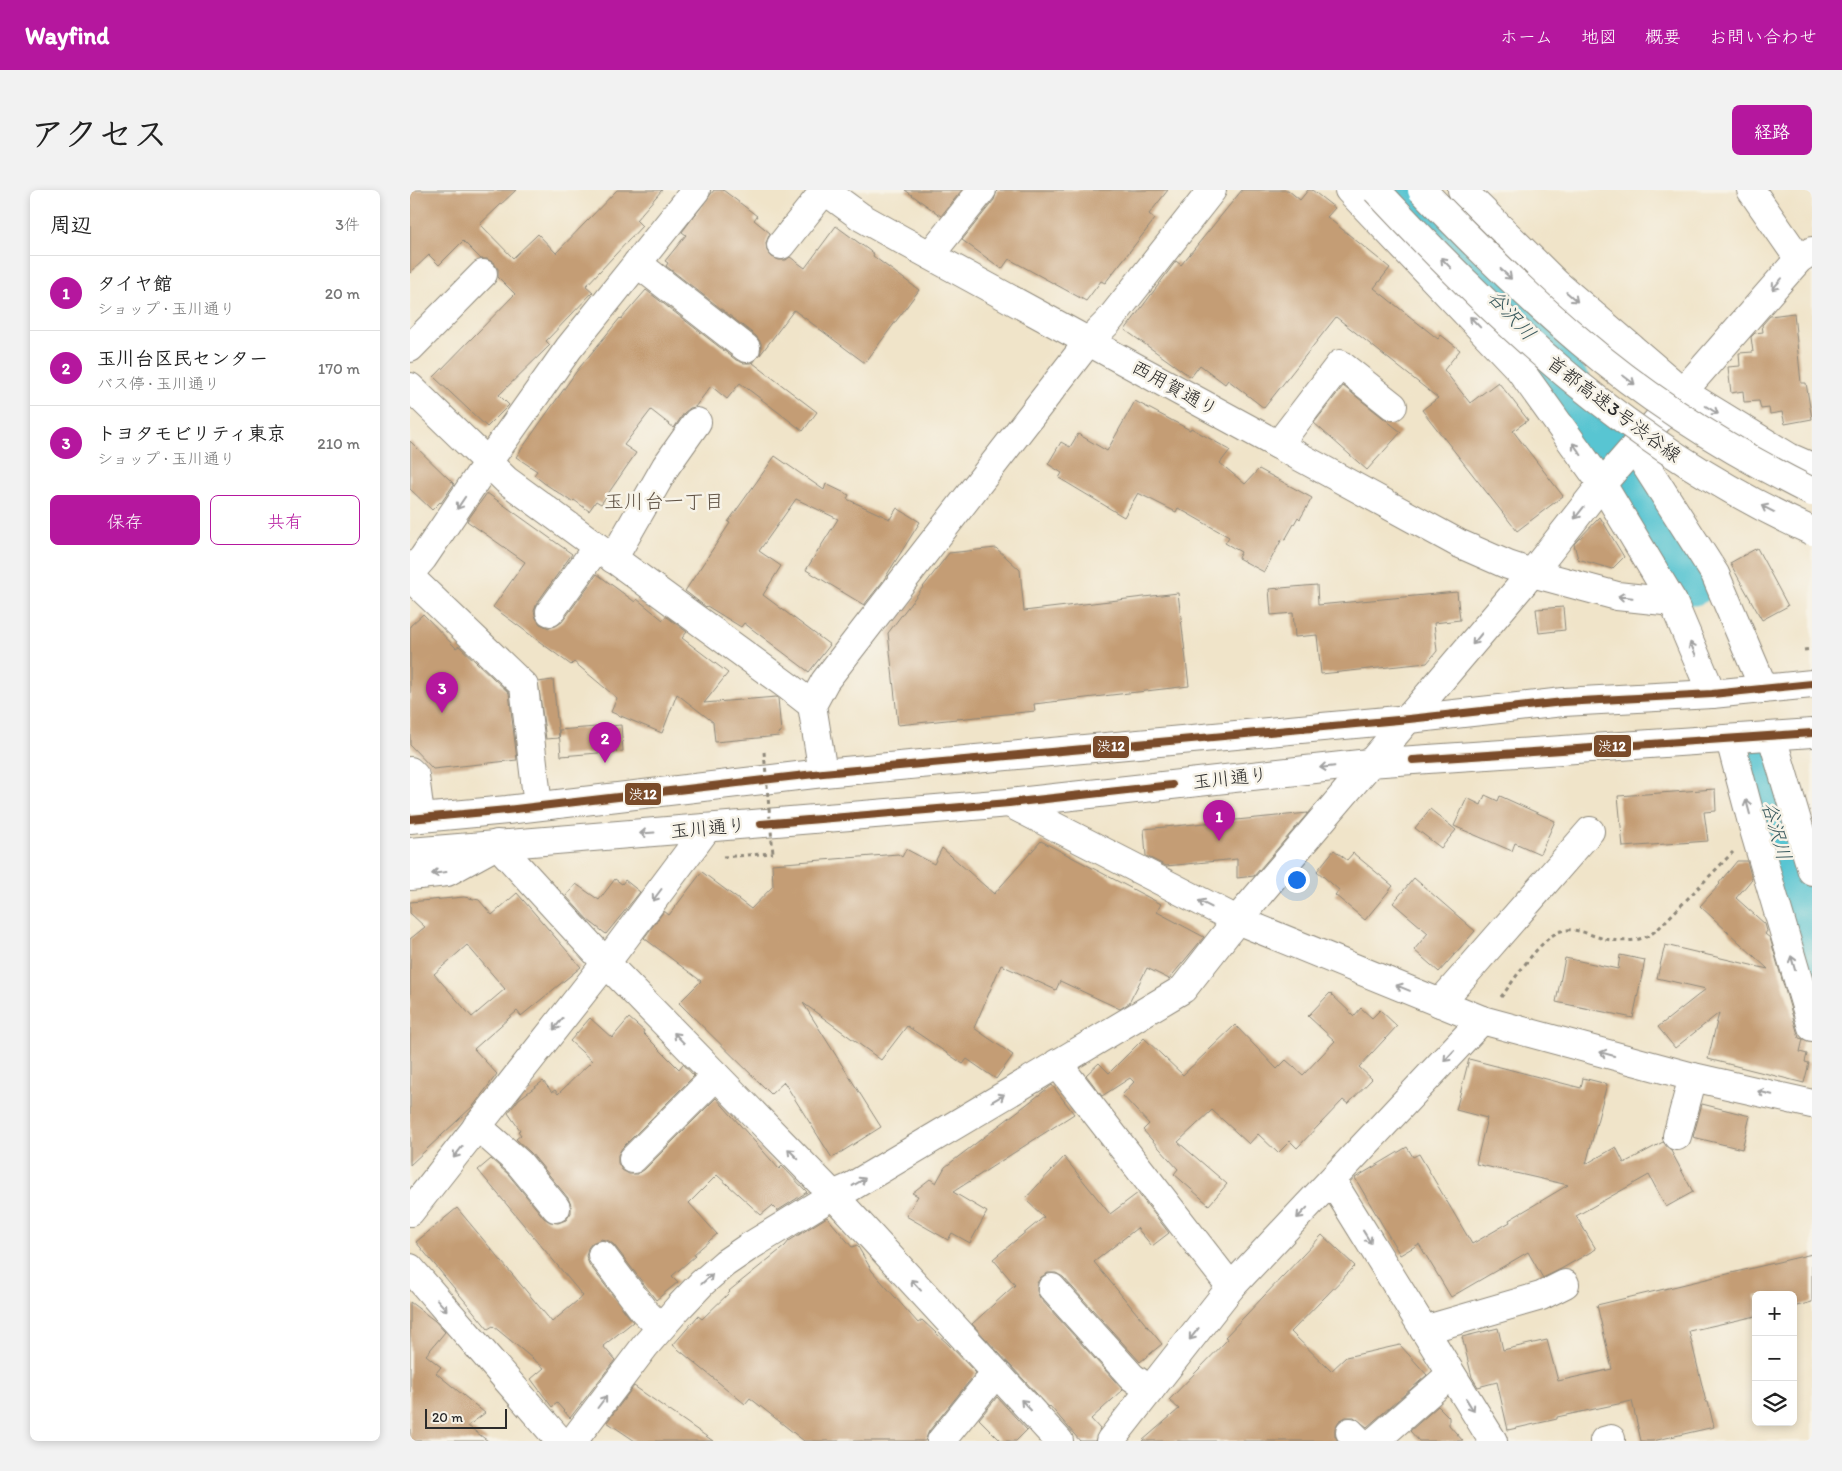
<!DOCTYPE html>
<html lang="ja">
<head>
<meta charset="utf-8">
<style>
	body { margin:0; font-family:Itim,"Klee One",sans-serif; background:#f2f2f2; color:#222 }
	.controls { position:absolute; right:15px; bottom:15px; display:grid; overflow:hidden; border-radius:8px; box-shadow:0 2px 8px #0003 }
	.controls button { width:45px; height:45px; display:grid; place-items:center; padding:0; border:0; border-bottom:1px solid #e0e0e0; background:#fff; color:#222; font:25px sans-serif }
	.scale { position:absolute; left:15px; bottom:12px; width:82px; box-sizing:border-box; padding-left:5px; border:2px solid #2b2b2b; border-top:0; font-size:14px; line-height:18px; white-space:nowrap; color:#2b2b2b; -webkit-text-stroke:4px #f7f3e8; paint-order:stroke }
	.you { position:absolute; left:886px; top:689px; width:18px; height:18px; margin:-12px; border:4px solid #fff; border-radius:50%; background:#1a73e8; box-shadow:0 0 0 8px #1a73e833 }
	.badge { display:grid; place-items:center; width:32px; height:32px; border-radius:50%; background:#b5179e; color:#fff; font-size:16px; font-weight:700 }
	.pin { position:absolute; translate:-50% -41px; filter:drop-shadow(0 1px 2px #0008) }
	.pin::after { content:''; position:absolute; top:26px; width:18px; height:15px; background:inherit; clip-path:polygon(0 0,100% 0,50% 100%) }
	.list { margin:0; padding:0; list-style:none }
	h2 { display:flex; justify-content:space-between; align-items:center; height:65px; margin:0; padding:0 20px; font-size:21px }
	h2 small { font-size:16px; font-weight:400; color:#767676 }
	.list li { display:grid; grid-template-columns:32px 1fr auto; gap:15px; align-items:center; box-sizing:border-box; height:75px; padding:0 20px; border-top:1px solid #e0e0e0 }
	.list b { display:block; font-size:19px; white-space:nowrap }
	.list p { margin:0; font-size:16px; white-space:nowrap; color:#767676 }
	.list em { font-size:16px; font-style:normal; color:#767676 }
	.actions { display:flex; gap:10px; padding:15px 20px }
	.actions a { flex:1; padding:11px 0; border:1px solid #b5179e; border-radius:8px; text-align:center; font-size:18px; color:#b5179e }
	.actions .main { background:#b5179e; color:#fff }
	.icon { flex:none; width:28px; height:28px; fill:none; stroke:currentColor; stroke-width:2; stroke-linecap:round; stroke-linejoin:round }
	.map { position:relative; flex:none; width:1402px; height:1251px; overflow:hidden; border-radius:8px }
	header { display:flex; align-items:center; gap:30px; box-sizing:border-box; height:70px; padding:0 25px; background:#b5179e; color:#fff }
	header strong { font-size:24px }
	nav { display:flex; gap:28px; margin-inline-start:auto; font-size:18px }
	.intro { display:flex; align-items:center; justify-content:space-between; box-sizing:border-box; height:120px; padding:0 30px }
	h1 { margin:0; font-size:35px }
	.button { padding:12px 22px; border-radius:8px; background:#b5179e; color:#fff; font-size:18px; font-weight:700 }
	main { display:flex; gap:30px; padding:0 30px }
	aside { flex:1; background:#fff; border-radius:8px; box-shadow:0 2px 8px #0003 }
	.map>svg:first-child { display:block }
</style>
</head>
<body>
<header>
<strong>Wayfind</strong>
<nav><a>ホーム</a><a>地図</a><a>概要</a><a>お問い合わせ</a></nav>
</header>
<div class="intro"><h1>アクセス</h1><a class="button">経路</a></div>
<main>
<aside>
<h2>周辺<small>3件</small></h2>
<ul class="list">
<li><span class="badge">1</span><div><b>タイヤ館</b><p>ショップ · 玉川通り</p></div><em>20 m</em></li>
<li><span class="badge">2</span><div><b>玉川台区民センター</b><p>バス停 · 玉川通り</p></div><em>170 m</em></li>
<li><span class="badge">3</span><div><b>トヨタモビリティ東京</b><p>ショップ · 玉川通り</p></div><em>210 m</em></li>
</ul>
<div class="actions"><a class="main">保存</a><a>共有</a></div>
</aside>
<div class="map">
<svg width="1402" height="1251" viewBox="0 0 1402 1251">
	<rect width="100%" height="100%" fill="#f7f3e8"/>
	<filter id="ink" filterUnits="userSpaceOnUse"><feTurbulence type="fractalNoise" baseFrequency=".02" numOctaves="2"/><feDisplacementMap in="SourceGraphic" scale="10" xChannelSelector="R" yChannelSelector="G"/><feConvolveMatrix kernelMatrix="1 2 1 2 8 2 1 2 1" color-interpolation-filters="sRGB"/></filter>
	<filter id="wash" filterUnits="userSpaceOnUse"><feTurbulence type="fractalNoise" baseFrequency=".0096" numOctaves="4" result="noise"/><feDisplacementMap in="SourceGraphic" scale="20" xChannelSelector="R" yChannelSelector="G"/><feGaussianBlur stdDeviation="1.12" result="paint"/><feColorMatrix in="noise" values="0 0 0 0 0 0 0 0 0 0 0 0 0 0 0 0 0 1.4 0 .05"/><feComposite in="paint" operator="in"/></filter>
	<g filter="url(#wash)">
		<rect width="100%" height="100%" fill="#f0e4c9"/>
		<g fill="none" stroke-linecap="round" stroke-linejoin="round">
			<g stroke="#59c5d2" stroke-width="49">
				<path d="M989,0L1130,155L1200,262"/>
				<path d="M1222,295L1283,391"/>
				<path d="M1349,580L1402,760"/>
			</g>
		</g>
		<g id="blocks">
			<g fill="#c49d75" fill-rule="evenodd">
				<path d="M0,0H106L70,34L103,68L128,44L146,63L207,0H252L226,30L232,36L176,96L183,102L136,151L140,155L89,205L99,215L77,237L24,187L105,104L88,87V79L84,73L77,69H71L53,51L29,75L19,65L0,83Z"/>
				<path d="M304,0H313L347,26L344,30L360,43L356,53L357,61L362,67L369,70H376L380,67L395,78L426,36L464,64L463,66L509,100L455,173L384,120L350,165L351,160V153L346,146L256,76L258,73L255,71L276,45L272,42Z"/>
				<path d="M495,0H552L531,26Z"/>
				<path d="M587,0H758L739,24L745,29L695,93L691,91L676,111L599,69L592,79L552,50L584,10Z"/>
				<path d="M832,0H878L890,10L898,0H902L925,18L917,27L980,78L964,98L1028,149L1031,145L1050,160L1034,180L1060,213L1088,192L1101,208L1118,230L1103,241L1153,306L1107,341L1012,220L1028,208L926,127L854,218L818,190L815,194L790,175L781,187L715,140L766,71L771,75Z"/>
				<path d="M236,100L326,170L334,173H341L346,169L343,173L407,222L393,241L330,193L317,209L301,196L285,217L280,218L274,223L264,238L241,220L214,255L226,263L191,314L186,311L179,321L164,310L162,312L134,293L124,285L127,281L106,267L166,182L210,128L211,129Z"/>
				<path d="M1384,123L1391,193H1396L1402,229L1375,234L1372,222L1360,224L1359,218L1351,219L1349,211L1334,212L1333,201L1321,203L1318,177L1330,176L1329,163L1343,162L1341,147L1345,143L1353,142L1352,135L1360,126Z"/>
				<path d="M933,196L991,242L957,280L904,233Z"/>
				<path d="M725,211L780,240L781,238L820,260L810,273L835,294L849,279L902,308L890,329L888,327L875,350L872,349L854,382L828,368L831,362L815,353L819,347L768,318L766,322L728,303L714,327L649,288L652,283L638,274L651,252L660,257L668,244L697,261Z"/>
				<path d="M0,251L44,294L31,313L30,312L22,320L0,299Z"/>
				<path d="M365,266L414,300L416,294L439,305L437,309L480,329L487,318L510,332L473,391L454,415L396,380L428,329L386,309L349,361L371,376L353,405L420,455L399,482L334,433L331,437L297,416L296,417L275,401L320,333L318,332Z"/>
				<path d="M77,303L162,364L127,413L124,421L126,428L130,434L139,438L146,436L152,432L187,384L225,412L227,409L253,430L255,427H257L277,442L272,448L318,483L294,513L366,507L368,508L371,542L368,543L369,546L305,552L303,532L267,504L252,543L201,522L207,508L164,472L161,475L83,417L115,372L57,331Z"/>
				<path d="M1190,327L1214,367L1202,379L1168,369L1164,354Z"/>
				<path d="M586,358L610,380L614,421L768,403L779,496L624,514L625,521L488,535L478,443L539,363Z"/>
				<path d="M1347,358L1378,416L1352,430L1320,373Z"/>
				<path d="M907,395L908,415L1047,402L1050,430L1024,433L1027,461L1017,473L911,484L907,445L885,447L883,423L861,425L859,399Z"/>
				<path d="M1153,417L1155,440L1129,443L1126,419Z"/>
				<path d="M13,424L46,458L49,456L99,503L107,570L23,579L0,555V436Z"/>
				<path d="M143,490L149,548L136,549L128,492Z"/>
				<path d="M211,535L213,561L151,566L149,540Z"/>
				<path d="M1305,599L1306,621L1294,622L1298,651L1213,657L1208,606Z"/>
				<path d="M1075,605L1088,611L1090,606L1145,631L1130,664L1105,653L1102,661L1044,636L1057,608L1071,615Z"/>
				<path d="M1020,619L1046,640L1031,658L1005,638Z"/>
				<path d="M898,623L844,686L827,688V669L756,676L736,666L734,639Z"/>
				<path d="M631,651L751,714L747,722L794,747L759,789L737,778L719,813L710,819L650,791L646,800L591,775L564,838L603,865L586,889L557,869L553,874L497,836L471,870L393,813L471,937L422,968L374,892L361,904L269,813L291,791L234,748L254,721L259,725L292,682L341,719L363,696L362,674L488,664L492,667L496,659L524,674L532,658L584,704Z"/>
				<path d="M924,660L937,670L943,663L983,696L955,730L925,705L929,700L907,681Z"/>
				<path d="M1327,671H1337L1342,689L1326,708L1355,734L1357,741L1355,744L1360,748L1389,848L1393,849L1390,862L1397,864L1395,872L1399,873L1394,893L1298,869L1309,823L1265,858L1248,837L1296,799L1247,788L1255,755L1358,779L1290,716L1310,694L1309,693Z"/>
				<path d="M1004,688L1065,741L1029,782L1004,760L1018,743L983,713Z"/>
				<path d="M205,689L212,694L215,690L230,702L196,744L178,730L156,706L166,694L189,710Z"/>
				<path d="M107,703L171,777L111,826L107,821L64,859L87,884L64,915L0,975V749L15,737L0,723V712L54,707L69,710L82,725ZM57,755L95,799L62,827L24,784Z"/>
				<path d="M1210,765L1235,770L1223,828L1146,812L1155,768L1208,779Z"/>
				<path d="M920,803L944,826L951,818L962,828L970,820L987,836L949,877L962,889L938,914L933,910L887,958L880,951L868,963L848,944L839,954L802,920L768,952L817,994L799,1015L764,984L768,979L733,940L739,934L712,905L724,892L720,888L692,906L676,885L689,873L699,883L734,848L773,885L825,835L867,879L876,870L893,885L925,851L898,826Z"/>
				<path d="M180,828L202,848L219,828L234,841L233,843L269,879L273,874L284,886L212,958L208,965V973L212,980L219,984H227L234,980L306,908L369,979L372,976L397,1002L367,1021L362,1016L351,1025L307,985L279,1013L307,1044L284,1064L285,1066L262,1086L268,1092L246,1110L204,1055L199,1051L191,1049L182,1053L178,1058L176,1066L179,1074L223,1132L193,1156L205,1170L160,1228L147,1213L142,1217L121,1189L134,1178L83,1136L78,1139L6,1052L47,1018L142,1132L173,1106L68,980L81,969L98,984L134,1028L140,1032L148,1033L156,1030L161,1023V1015L158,1008L121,963L106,949L111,945L108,941L110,940L98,923L109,909L133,891L142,902L145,900L148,904L182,871L160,851Z"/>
				<path d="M1059,869L1171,898L1173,888L1197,894L1176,974L1206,957L1214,973L1253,952L1260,959L1283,1002L1256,1017L1239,985L1166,1026L1186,1059L1151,1079L1133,1088L1118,1062L1041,1107L1009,1054L990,1065L945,988L997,957L1003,967L1009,964L1062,1054L1100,1032L1099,1030L1158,995L1066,974L1077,928L1046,920Z"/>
				<path d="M642,895L664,924L543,1002L577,1022L560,1053L542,1043L538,1050L496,1026L508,1006L502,1003L520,989L526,993L535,977Z"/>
				<path d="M1292,914L1340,926L1332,959L1283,947Z"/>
				<path d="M654,967L700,1024L728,1003L759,1043L742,1056L727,1038L684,1072L752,1154L730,1172L653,1087L646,1083H638L631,1087L627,1093V1101L630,1108L713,1200L681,1229L690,1239L685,1251H670L640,1216L639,1217L562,1134L605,1095L583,1069L634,1027L615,1009Z"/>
				<path d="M417,1027L442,1057L447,1055L462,1081L508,1133L512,1130L539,1155L566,1183L519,1241L515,1251H394L340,1208L335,1214L263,1155L288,1126L292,1129L320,1102L319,1101L375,1056L379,1051Z"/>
				<path d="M912,1045L945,1076L881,1142L921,1181L936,1167L990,1155L1017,1185L957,1237L944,1227H936L929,1231L925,1238V1246L928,1251H732L769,1219L759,1210L818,1149L815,1147Z"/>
				<path d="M1402,1064V1112L1383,1117V1105H1346V1126L1279,1141L1296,1212H1298L1304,1237L1243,1251H1231L1222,1211L1147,1227V1229L1098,1240L1087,1192L1068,1197L1062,1187L1052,1147L1088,1138L1093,1160L1137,1150L1148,1191L1202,1179L1187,1115Z"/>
				<path d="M0,1112L25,1131L35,1142L16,1165L31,1177L26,1183L75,1223L58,1236L78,1251H0Z"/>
				<path d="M224,1196L303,1251H225L197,1232Z"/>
				<path d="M587,1207L617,1240L606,1251H591L569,1229Z"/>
				<path d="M1028,1216L1039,1227V1235L1053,1251H1009L1000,1241Z"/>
			</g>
		</g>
	</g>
	<g filter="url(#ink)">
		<use href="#blocks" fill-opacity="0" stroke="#8e887a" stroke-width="1"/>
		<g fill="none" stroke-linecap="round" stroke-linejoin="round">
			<g stroke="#8e887a" stroke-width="30">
				<g id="minor">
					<path d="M414,0L451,27L492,50L1048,353L1098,375L1122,383L1207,406L1263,412"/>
					<path d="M939,0L1110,180L1192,294L1263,412L1302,504"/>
					<path d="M1052,0L1147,94L1273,202L1379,267L1402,277"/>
					<path d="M1341,0L1389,69"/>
					<path d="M371,55L414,1"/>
					<path d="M520,65L572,0"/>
					<path d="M227,73L336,158"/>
					<path d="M0,158L73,84"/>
					<path d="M0,197L96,290L379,497L402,515"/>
					<path d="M868,255L930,174L983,216"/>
					<path d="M1224,257L1305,384L1354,499"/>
					<path d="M203,369L256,276L287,232"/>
					<path d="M0,383L13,368L78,272L159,158L286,0"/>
					<path d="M0,387L114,496L128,616"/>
					<path d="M140,422L187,357"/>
					<path d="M1362,547L1402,681"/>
					<path d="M1320,550L1344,640L1402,837"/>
					<path d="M0,581L5,586L9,617"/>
					<path d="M413,583L402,515L415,491L679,151L698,132L802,0"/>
					<path d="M599,613L827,730L1072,830L1283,887L1402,914"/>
					<path d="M87,654L196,773L423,1005L649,1251"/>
					<path d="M1030,813L1180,641"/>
					<path d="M647,873L821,1097"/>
					<path d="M67,936L109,973L146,1018"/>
					<path d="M1267,946L1283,887"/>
					<path d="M223,969L306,886"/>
					<path d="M922,991L1083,1251"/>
					<path d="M0,1022L196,773L297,638"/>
					<path d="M192,1065L234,1121L250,1137"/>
					<path d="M0,1078L150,1251"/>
					<path d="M642,1098L722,1187L740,1200"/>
					<path d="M1014,1140L1131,1106L1155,1094"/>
					<path d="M940,1242L949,1251"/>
					<path d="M163,1251L235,1156L269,1117L292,1093L315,1073L337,1058L423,1005L441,997L773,799L827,730L1122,383L1192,294L1389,69L1402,61"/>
					<path d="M531,1251L586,1183"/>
					<path d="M700,1251L821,1097L1072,830"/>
					<path d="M965,1251L1041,1184"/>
					<path d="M1194,1251L1201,1249"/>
				</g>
			</g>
			<g stroke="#8e887a" stroke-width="30">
				<g id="highway">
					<path d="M0,629L97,620L413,583L999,529L1153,512L1302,504L1402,494"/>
					<path d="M0,662L599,613L959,573L1402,543"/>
					<path d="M0,686L37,682L79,659"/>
				</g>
			</g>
			<g stroke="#8e887a" stroke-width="3" stroke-dasharray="4 4" stroke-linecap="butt">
				<path d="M1394,460L1402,459"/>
				<path d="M313,667L363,663"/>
				<path d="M1091,807C1106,788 1123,759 1143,745C1161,733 1177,745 1195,749C1207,751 1221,752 1233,748C1238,747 1244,742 1249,738L1323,662"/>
			</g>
			<use href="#minor" stroke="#fff" stroke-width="28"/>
			<use href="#highway" stroke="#fff" stroke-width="28"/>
			<g stroke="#8e887a" stroke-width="30" stroke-linecap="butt">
				<g id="highway-bridge">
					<path d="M966,0C1096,140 1226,261 1402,341"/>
					<path d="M1012,0C1063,53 1115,105 1171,152C1241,212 1320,261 1402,302"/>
				</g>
			</g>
			<path stroke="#8e887a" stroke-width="3" stroke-dasharray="4 4" stroke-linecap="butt" d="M354,562L363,663"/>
			<use href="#highway-bridge" stroke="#fff" stroke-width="28"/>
			<g stroke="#f7f3e8" stroke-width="11">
				<g id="bus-1">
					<path d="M1003,570L1402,543"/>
					<path d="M0,629L97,620L413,583L999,529L1153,512L1302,504L1402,494"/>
					<path d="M351,634L599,613L762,595"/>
				</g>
			</g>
			<use href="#bus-1" stroke="#7a4b2a" stroke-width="8"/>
		</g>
		<defs><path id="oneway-shaft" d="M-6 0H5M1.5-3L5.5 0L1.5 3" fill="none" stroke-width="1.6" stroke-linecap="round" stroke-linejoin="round" transform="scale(1.25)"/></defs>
		<g stroke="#a0a0a0">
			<use href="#oneway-shaft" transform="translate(1036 73) rotate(-134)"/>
			<use href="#oneway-shaft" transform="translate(1096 84) rotate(43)"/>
			<use href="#oneway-shaft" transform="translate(1367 94) rotate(131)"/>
			<use href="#oneway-shaft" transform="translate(1162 107) rotate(41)"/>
			<use href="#oneway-shaft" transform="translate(1065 132) rotate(-134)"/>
			<use href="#oneway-shaft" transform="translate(1219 190) rotate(37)"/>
			<use href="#oneway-shaft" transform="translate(1302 220) rotate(32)"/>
			<use href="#oneway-shaft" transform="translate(1167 259) rotate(-126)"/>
			<use href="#oneway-shaft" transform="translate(51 313) rotate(124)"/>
			<use href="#oneway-shaft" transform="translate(1358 319) rotate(-153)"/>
			<use href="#oneway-shaft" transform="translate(1169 323) rotate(128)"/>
			<use href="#oneway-shaft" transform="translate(1215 407) rotate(-174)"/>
			<use href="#oneway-shaft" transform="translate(1067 449) rotate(130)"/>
			<use href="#oneway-shaft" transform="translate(1283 459) rotate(-113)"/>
			<use href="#oneway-shaft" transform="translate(917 577) rotate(174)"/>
			<use href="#oneway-shaft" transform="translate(1338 617) rotate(-105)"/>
			<use href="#oneway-shaft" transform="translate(237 643) rotate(176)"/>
			<use href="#oneway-shaft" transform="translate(29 683) rotate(173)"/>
			<use href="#oneway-shaft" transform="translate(247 705) rotate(127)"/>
			<use href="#oneway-shaft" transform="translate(795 714) rotate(-153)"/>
			<use href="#oneway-shaft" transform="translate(1383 773) rotate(-106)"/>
			<use href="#oneway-shaft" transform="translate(993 798) rotate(-158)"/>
			<use href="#oneway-shaft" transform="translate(148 834) rotate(128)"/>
			<use href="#oneway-shaft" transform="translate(269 848) rotate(-134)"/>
			<use href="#oneway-shaft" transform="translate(1197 864) rotate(-165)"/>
			<use href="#oneway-shaft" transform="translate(1039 866) rotate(133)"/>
			<use href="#oneway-shaft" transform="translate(1355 903) rotate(-167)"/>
			<use href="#oneway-shaft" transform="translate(588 908) rotate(-31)"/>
			<use href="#oneway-shaft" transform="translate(48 962) rotate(128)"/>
			<use href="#oneway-shaft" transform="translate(383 964) rotate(-135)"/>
			<use href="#oneway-shaft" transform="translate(449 992) rotate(-31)"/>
			<use href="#oneway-shaft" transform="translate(892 1023) rotate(134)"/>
			<use href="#oneway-shaft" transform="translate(957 1047) rotate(58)"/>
			<use href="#oneway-shaft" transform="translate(297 1089) rotate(-42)"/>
			<use href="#oneway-shaft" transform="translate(506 1095) rotate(-132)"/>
			<use href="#oneway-shaft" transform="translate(32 1115) rotate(49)"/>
			<use href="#oneway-shaft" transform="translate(784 1144) rotate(128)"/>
			<use href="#oneway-shaft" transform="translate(192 1212) rotate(-53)"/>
			<use href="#oneway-shaft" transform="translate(616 1215) rotate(-133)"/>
			<use href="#oneway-shaft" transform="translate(1060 1215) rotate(58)"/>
		</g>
	</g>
	<g text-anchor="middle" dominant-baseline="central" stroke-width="5" stroke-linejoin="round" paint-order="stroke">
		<g font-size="19" fill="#2b2b2b" stroke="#f7f3e8">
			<text transform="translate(765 198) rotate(29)">西用賀通り</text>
			<text transform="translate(1204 219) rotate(37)">首都高速3号渋谷線</text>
			<text transform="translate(820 588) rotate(-6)">玉川通り</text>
			<text transform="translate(298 638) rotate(-5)">玉川通り</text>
		</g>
		<g font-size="20" font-style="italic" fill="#39595d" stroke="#f7f3e8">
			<text transform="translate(1102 125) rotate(48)">谷沢川</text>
			<text transform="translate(1367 641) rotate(74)">谷沢川</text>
		</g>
		<g font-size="20" fill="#615345" stroke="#f7f3e8">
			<text x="254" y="311">玉川台一丁目</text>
		</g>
	</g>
	<g stroke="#f7f3e8" stroke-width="2">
		<rect x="1183" y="544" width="39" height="24" rx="5" fill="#7a4b2a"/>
		<rect x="682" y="545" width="38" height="24" rx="5" fill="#7a4b2a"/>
		<rect x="214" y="592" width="38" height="24" rx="5" fill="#7a4b2a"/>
	</g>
	<g font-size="14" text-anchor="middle" font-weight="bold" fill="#fff">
		<text x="1202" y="561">渋12</text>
		<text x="701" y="561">渋12</text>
		<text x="233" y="609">渋12</text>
	</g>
</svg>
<div class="controls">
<button>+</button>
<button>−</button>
<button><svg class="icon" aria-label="layers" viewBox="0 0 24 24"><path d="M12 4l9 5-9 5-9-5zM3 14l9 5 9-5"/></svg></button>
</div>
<div class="scale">20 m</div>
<div class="you"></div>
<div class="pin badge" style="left:809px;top:651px">1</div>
<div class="pin badge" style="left:195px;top:573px">2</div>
<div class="pin badge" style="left:32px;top:523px">3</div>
</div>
</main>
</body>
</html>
